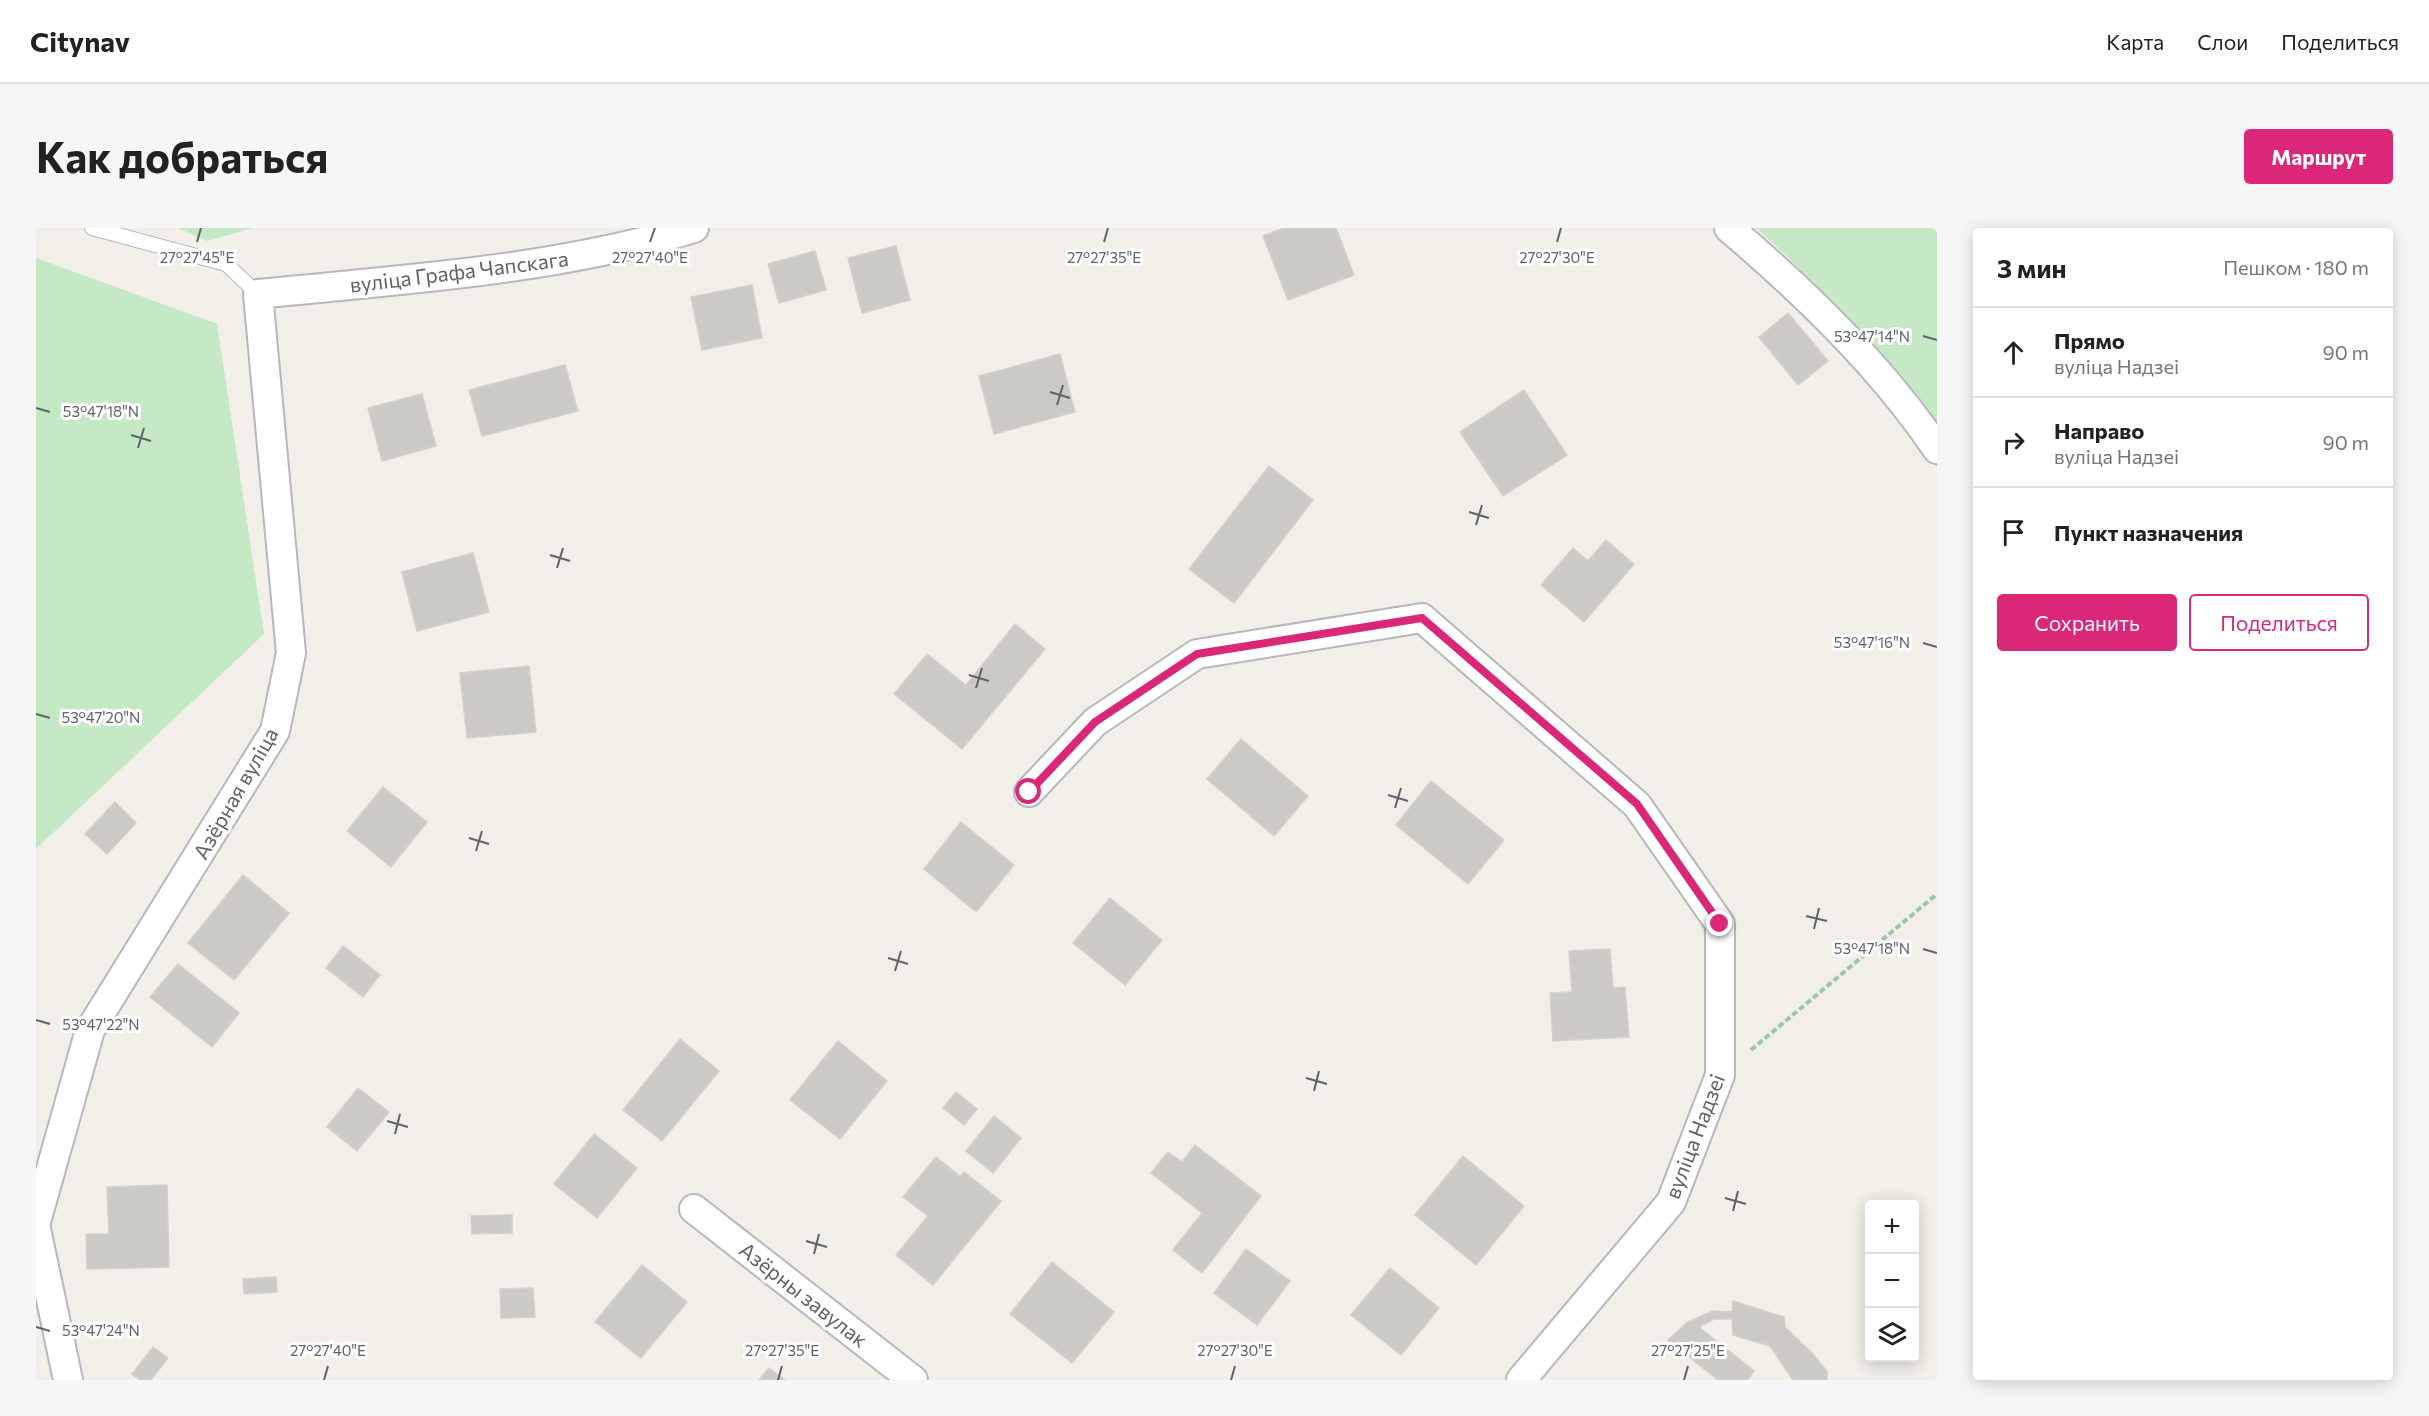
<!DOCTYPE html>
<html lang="ru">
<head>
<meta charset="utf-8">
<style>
	body { margin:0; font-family:Commissioner,sans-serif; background:#f6f6f6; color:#222 }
	.controls { position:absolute; right:18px; bottom:18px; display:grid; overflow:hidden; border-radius:6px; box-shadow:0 3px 15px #0003 }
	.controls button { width:54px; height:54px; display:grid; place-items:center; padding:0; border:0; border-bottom:2px solid #e0e0e0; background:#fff; color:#222; font:30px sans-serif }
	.stop { position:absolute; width:18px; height:18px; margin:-14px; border:4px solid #db2777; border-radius:50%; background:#fff }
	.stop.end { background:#db2777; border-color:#fff; box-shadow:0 2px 6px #0008 }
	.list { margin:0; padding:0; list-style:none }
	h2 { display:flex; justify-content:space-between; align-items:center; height:78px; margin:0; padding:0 24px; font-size:26px }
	h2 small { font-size:20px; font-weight:400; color:#767676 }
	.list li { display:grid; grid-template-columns:39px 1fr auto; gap:18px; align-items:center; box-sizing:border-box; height:90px; padding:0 24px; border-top:2px solid #e0e0e0 }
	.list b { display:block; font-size:22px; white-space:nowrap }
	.list p { margin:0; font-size:20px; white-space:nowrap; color:#767676 }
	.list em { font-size:20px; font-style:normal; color:#767676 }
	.actions { display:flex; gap:12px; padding:18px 24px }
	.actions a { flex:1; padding:14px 0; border:2px solid #db2777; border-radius:6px; text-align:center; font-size:21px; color:#db2777 }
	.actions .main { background:#db2777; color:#fff }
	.icon { flex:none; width:33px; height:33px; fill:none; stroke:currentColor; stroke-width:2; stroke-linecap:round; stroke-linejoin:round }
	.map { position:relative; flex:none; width:1901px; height:1152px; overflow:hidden; border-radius:6px }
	header { display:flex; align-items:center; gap:36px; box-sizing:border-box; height:84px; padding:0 30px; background:#fff; border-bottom:2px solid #e0e0e0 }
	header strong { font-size:28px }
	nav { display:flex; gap:33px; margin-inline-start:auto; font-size:21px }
	.intro { display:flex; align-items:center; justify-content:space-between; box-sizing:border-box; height:144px; padding:0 36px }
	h1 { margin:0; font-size:42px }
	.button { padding:15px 27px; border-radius:6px; background:#db2777; color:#fff; font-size:21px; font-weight:700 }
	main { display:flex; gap:36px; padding:0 36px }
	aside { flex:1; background:#fff; border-radius:6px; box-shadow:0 3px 15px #0003 }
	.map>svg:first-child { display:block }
</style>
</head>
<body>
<header>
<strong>Citynav</strong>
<nav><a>Карта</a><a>Слои</a><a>Поделиться</a></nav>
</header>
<div class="intro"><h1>Как добраться</h1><a class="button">Маршрут</a></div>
<main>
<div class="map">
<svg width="1901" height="1152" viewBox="0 0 1901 1152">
	<rect width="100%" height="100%" fill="#f1efe8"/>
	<g fill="#c5e8c5">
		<path d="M142,0H217L171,13Z"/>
		<path d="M1720,0H1901V200L1753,30Z"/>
		<path d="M0,30L181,96L228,406L0,621Z"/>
	</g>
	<g fill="#cccac5" stroke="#d6d1c6" stroke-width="1.5">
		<path d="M1248,0H1300L1318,47L1252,72L1227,8Z"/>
		<path d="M860,18L874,72L826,85L812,30Z"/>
		<path d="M779,23L790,62L743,75L732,36Z"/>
		<path d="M716,57L726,110L666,122L655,69Z"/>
		<path d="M1752,85L1792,133L1762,157L1723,109Z"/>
		<path d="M1024,126L1039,184L958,206L943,148Z"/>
		<path d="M529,137L542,183L446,208L433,162Z"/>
		<path d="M1488,162L1531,227L1467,268L1424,204Z"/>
		<path d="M386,166L400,218L346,233L332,180Z"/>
		<path d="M1233,238L1277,272L1198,375L1153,341Z"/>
		<path d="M1570,312L1598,336L1548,394L1505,357L1537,320L1552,333Z"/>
		<path d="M437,325L453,384L381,403L366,344Z"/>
		<path d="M979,396L1009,421L926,521L858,466L891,426L930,457Z"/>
		<path d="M493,438L500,504L431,510L424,445Z"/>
		<path d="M1205,511L1272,568L1238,608L1171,551Z"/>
		<path d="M1395,553L1468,612L1432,656L1360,597Z"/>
		<path d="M347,559L391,594L355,639L311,603Z"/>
		<path d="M79,574L100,595L71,626L49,606Z"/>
		<path d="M925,594L978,637L940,684L888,641Z"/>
		<path d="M207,647L253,685L198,752L152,715Z"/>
		<path d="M1074,670L1126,712L1089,757L1037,715Z"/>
		<path d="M307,718L344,747L327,769L290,740Z"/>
		<path d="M1574,721L1577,760L1589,759L1593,809L1517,813L1514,765L1536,764L1533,723Z"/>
		<path d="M142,736L203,785L176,819L114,769Z"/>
		<path d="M644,811L683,843L626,913L587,882Z"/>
		<path d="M802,813L851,853L804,911L754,872Z"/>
		<path d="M322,860L353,884L321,923L291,899Z"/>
		<path d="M920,864L941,881L928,897L907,880Z"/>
		<path d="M958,888L985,910L957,945L930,923Z"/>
		<path d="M558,906L601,940L561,990L518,956Z"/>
		<path d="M1159,917L1225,968L1166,1045L1137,1022L1166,985L1115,945L1132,924L1146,934Z"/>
		<path d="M1427,928L1488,978L1440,1037L1379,987Z"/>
		<path d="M900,929L924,948L928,944L965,973L897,1057L860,1027L892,988L867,969Z"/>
		<path d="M131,957L133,1039L51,1041L50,1006H73L71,959Z"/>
		<path d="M476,987V1005L436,1006L435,988Z"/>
		<path d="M1210,1021L1254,1053L1221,1097L1178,1065Z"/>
		<path d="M1016,1034L1078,1084L1036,1135L974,1086Z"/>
		<path d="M606,1037L651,1074L605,1130L559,1094Z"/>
		<path d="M1354,1040L1403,1080L1365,1127L1315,1087Z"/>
		<path d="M240,1049L241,1064L208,1066L207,1051Z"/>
		<path d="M497,1060L499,1089L465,1090L464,1061Z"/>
		<path d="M1697,1073L1748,1089L1749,1099L1775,1124L1791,1143V1152H1757L1734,1118L1697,1107L1696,1091H1678L1663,1099L1718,1143L1712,1152H1682L1632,1112L1652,1094L1677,1083L1696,1084Z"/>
		<path d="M117,1119L132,1130L115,1152H104L96,1146Z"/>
		<path d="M733,1140L749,1152H723Z"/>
	</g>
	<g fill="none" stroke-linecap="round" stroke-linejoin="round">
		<g stroke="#b5b8bc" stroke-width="16">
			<path id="lane" d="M56,0L190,36L222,66"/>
		</g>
		<g stroke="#b5b8bc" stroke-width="32">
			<g id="street">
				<path d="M1693,0C1769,65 1845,138 1901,221"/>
				<path d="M993,564L1059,494L1161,426L1386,390L1601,577L1684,696V847L1635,974L1485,1152"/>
				<path d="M658,981L877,1152"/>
				<path d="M0,994L54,802L239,503L255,425L222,66C368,51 516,43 658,0"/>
				<path d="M0,1001L32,1152"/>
			</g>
		</g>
		<path stroke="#9cc7a9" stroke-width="4" stroke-dasharray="6 3" stroke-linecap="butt" d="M1715,822L1901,666"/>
		<use href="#lane" stroke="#fff" stroke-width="14"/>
		<use href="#street" stroke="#fff" stroke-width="28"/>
	</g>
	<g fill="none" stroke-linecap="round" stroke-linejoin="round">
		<path stroke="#db2777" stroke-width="8" d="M993,564L1059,494L1161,426L1386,390L1601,576L1684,696"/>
	</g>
	<path fill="none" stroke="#5f6368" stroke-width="2" d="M161,14L165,0M614,14L619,0M1068,14L1072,0M1521,14L1525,0M1887,108L1901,112M1014,164L1034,170M1021,177L1027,157M0,180L14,184M95,207L115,213M102,220L108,200M1433,284L1453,290M1440,297L1446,277M514,327L534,333M521,340L527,320M1887,415L1901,419M933,447L953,453M940,460L946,440M0,486L14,490M1352,567L1372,573M1359,580L1365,560M433,610L453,616M440,623L446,603M1770,688L1791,693M1778,701L1783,680M1887,721L1901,725M852,730L872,736M859,743L865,723M0,792L14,796M1270,850L1291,856M1278,863L1283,843M351,893L372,899M359,906L364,886M1689,970L1710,976M1697,983L1702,963M770,1013L791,1019M778,1026L783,1006M0,1099L14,1103M288,1152L292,1138M742,1152L746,1138M1195,1152L1199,1138M1648,1152L1652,1138"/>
	<g text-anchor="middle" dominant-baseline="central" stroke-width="6" stroke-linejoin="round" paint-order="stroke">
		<g font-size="21" fill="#5f6368" stroke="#fff">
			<text transform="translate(423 43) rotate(-7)">вуліца Графа Чапскага</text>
			<text transform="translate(199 565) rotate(-60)">Азёрная вуліца</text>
			<text transform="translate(1658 908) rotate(-69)">вуліца Надзеі</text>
			<text transform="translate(768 1066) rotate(38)">Азёрны завулак</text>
		</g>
	</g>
	<g font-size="15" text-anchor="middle" fill="#5f6368" stroke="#fff" stroke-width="6" stroke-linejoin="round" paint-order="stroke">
		<text x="161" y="35">27°27'45"E</text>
		<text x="614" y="35">27°27'40"E</text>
		<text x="1068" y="35">27°27'35"E</text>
		<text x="1521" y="35">27°27'30"E</text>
		<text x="1836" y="114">53°47'14"N</text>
		<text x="65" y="189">53°47'18"N</text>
		<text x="1836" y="420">53°47'16"N</text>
		<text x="65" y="495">53°47'20"N</text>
		<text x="1836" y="726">53°47'18"N</text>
		<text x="65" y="802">53°47'22"N</text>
		<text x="65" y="1108">53°47'24"N</text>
		<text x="292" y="1128">27°27'40"E</text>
		<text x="746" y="1128">27°27'35"E</text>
		<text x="1199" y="1128">27°27'30"E</text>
		<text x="1652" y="1128">27°27'25"E</text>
	</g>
</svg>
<div class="controls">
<button>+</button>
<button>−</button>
<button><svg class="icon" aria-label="layers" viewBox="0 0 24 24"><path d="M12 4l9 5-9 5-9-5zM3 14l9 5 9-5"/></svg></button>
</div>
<div class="stop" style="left:993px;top:564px"></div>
<div class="stop end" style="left:1684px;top:696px"></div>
</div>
<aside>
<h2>3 мин<small>Пешком · 180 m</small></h2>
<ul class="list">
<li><svg class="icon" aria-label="ahead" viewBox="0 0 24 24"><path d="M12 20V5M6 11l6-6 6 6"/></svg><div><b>Прямо</b><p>вуліца Надзеі</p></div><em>90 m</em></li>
<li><svg class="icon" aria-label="right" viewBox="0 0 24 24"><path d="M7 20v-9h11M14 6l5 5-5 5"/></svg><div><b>Направо</b><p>вуліца Надзеі</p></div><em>90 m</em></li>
<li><svg class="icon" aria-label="arrive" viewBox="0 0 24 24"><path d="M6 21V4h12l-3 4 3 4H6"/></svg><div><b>Пункт назначения</b></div></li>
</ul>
<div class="actions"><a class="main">Сохранить</a><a>Поделиться</a></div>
</aside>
</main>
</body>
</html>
